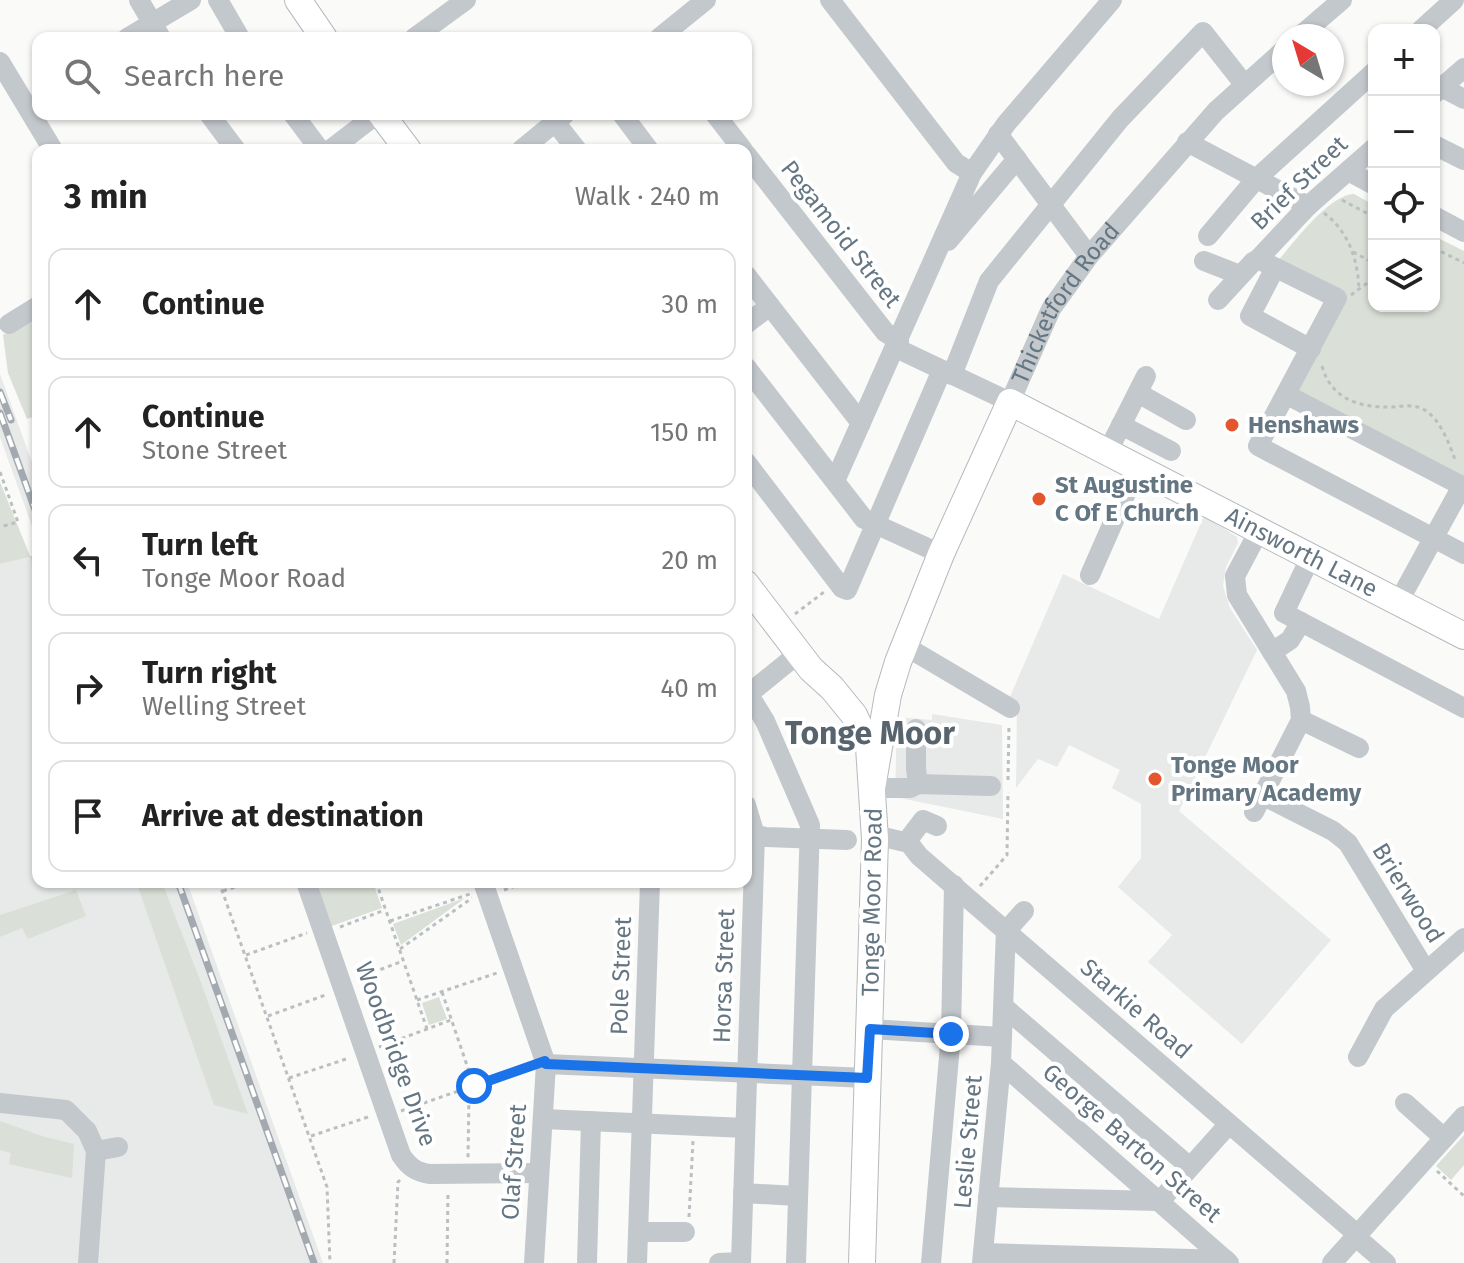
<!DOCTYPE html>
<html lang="en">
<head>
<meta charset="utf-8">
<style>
	body { margin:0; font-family:"Fira Sans",sans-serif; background:#f2f2f2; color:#222 }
	.controls { position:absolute; right:24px; top:24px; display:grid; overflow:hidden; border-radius:16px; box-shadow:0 2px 6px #0004 }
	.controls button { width:72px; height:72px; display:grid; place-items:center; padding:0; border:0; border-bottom:2px solid #e0e0e0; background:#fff; color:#222; font:40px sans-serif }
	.compass { position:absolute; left:1272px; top:24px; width:72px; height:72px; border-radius:50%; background:#fff; box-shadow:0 2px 6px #0004; rotate:322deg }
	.stop { position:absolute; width:24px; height:24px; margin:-18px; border:6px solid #1a73e8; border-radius:50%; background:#fff }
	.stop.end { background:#1a73e8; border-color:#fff; box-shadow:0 2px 8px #0008 }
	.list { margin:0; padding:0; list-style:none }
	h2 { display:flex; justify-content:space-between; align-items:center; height:104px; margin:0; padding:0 32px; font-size:34px }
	h2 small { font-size:26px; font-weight:400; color:#767676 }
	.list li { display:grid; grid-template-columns:52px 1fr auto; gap:24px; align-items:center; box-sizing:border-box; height:112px; margin:0 16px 16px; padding:0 16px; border:2px solid #e0e0e0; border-radius:16px }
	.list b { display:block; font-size:30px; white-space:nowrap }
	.list p { margin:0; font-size:26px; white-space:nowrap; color:#767676 }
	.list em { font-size:26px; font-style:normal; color:#767676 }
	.icon { flex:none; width:44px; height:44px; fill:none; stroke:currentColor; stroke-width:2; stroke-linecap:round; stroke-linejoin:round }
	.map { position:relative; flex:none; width:1464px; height:1263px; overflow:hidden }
	.search { position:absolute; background:#fff; box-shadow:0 2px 6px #0004; left:32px; top:32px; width:720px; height:88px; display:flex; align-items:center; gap:20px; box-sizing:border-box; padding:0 28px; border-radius:16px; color:#767676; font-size:30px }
	.panel { position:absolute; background:#fff; box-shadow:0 2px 6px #0004; left:32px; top:144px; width:720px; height:744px; border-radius:16px }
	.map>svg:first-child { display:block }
</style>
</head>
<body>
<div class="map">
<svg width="1464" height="1263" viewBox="0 0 1464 1263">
	<rect width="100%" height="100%" fill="#fafaf8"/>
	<g fill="#e8e9e9">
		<path d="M0,374L38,479V543L0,437Z"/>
		<path d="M1204,516L1237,537L1238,543L1226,567L1223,586L1230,608L1257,650L1179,811L1331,940L1242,1044L1148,962L1172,935L1118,887L1141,858V804L1112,788L1120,770L1069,745L1057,767L1038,759L1016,788L1017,704L1009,699L1063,574L1159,619Z"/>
		<path d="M30,557L38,583V882H136L214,1104L247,1113L201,982L162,882H187L323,1263H0V564Z"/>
		<path d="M932,714L1002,725L1003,819L895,797L897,717L932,720Z"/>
	</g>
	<g fill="#dadfd7">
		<path d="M1354,194L1374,205V306H1434V236L1464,251V476L1298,391L1345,297L1276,263C1293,244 1328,195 1354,194Z"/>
		<path d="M27,321L38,323V415L27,419L8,373L3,335Z"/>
		<path d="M0,482L30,556H38V583L30,557L0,564Z"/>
		<path d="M136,882H162L201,982L248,1114L214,1105Z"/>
		<path d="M333,882H373L382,908L329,927L315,888Z"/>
		<path d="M76,890L86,916L28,939L22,928L0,937V915Z"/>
		<path d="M465,898L401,945L393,924Z"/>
		<path d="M439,997L447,1019L429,1025L422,1003Z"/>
		<path d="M0,1121L45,1137L74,1144L72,1178L9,1164L11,1153L0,1150Z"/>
		<path d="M1464,1135V1165L1451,1180L1436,1166Z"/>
	</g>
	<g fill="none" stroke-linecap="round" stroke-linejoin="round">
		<g stroke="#b5babe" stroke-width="28">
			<g id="major">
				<path d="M298,0L324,38"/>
				<path d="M381,114L408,150"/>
				<path d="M746,584L811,669L832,688L854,715L869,747L875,839L862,1263"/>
				<path id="s2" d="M872,788L888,695L898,662L941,554L1010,402L1464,636"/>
			</g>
		</g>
		<g stroke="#bbbfc2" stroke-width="3" stroke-dasharray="4 4" stroke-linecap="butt">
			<path d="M1342,200L1374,217"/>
			<path d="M1324,213C1349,232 1358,260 1359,290"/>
			<path d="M1434,248L1464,263"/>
			<path d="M1353,252L1374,263"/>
			<path d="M1351,295L1374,278"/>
			<path d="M1322,366C1331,399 1359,408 1392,407C1402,406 1413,404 1423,409C1441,419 1449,444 1456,462"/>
			<path d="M0,472L18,522L0,527"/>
			<path d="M795,614L824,592"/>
			<path d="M1008,780L1009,724"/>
			<path d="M219,882L327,1187L330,1263"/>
			<path d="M376,882L427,1029"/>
			<path d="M980,886L1007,855L1008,792"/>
			<path d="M504,890L527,882"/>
			<path d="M223,891L250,882"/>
			<path d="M390,921L470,894"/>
			<path d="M340,927L385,910"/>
			<path d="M400,949L472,898"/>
			<path d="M246,955L307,933"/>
			<path d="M358,978L403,961"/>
			<path d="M442,992L474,1086L469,1094L468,1158"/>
			<path d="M417,1000L497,973"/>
			<path d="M268,1016L328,994"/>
			<path d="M379,1047L451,1020"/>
			<path d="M289,1078L349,1058"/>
			<path d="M401,1111L530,1066"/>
			<path d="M311,1136L371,1116"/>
			<path d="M1437,1171L1464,1196"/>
			<path d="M689,1217L693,1141"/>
			<path d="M394,1263L398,1182L400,1180"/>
			<path d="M447,1263L448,1191"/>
		</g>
		<g stroke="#c3c8cc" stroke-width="20">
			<path d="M139,0L161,38"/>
			<path d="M218,0L240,38"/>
			<path d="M830,0L956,163L972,173"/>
			<path d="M1421,30L1454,0"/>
			<path d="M1300,36L1342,0"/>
			<path d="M127,38L191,0"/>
			<path d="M414,38L466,0"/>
			<path d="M659,38L706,0"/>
			<path d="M0,62L53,150"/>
			<path d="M1441,87L1464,99"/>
			<path d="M1434,94L1464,68"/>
			<path d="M209,114L236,150"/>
			<path d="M293,114L320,150"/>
			<path d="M622,114L649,150"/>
			<path d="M715,114L743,150"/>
			<path d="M555,122L577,150"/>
			<path d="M998,134L1089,256"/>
			<path d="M1187,142L1308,206"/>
			<path d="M1434,145L1464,160"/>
			<path d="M1374,148L1308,206L1260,257L1264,262L1337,298L1258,446L1464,554"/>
			<path d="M330,150L377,114"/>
			<path d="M521,150L565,114"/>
			<path d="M746,154L885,332L899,341"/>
			<path d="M1348,171L1374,185"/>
			<path d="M1434,216L1464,232"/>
			<path d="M1208,236L1256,179L1374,72"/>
			<path d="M948,241L1017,159"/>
			<path d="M1204,261L1240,275"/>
			<path d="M1275,268L1250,316L1311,349"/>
			<path d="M746,275L861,423"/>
			<path d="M1218,300L1253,262L1260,258"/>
			<path d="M9,324L38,306"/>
			<path d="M746,324L770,306"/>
			<path id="s1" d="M896,348L1010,402L1051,309L1089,256L1216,111L1284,50"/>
			<path d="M746,367L864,519L941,554"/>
			<path d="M952,375L989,281L1120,119L1203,32L1244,84"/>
			<path d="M1138,393L1186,420"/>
			<path d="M1287,395L1464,487"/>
			<path d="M1121,425L1171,451"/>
			<path d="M1108,451L1146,376"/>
			<path d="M746,462L842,588L847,590L942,370"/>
			<path d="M835,481L972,173L1006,124L1112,0"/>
			<path d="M1311,556L1284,613L1464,708"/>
			<path d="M1090,575L1137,468"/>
			<path d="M1399,601L1462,486"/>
			<path d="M905,646L1010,708"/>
			<path d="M1272,652L1290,640L1301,622"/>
			<path d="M746,690L765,721L810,825L796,1263"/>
			<path d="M746,696L799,653"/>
			<path d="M1301,720L1359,748"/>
			<path d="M916,729V769L918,784"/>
			<path d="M872,788H910L918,784L991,786"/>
			<path d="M1262,795L1333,831L1348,843L1426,971"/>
			<path d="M1254,812L1301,720L1300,707L1296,691L1237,595L1235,576L1260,529"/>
			<path d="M746,833L766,837L847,840"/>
			<path d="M875,835L909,843L919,856L1358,1235"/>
			<path d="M907,841L923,820L937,826"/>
			<path d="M306,882L401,1155C409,1167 416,1172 430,1174L538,1173"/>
			<path d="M483,882L546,1064L534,1263"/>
			<path d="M1007,930L1024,911"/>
			<path d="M1004,1007L1190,1167"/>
			<path d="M870,1029L1002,1037"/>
			<path d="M1358,1057L1384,1009L1464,938"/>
			<path d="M1001,1063L1229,1263"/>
			<path d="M546,1064L867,1078"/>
			<path d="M0,1103L66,1110L87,1131L96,1151L88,1263"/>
			<path d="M1405,1103L1444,1138"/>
			<path d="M543,1119L745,1128"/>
			<path d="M96,1151L118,1147"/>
			<path d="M743,1193L797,1196"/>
			<path d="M988,1197L1160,1201L1229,1124"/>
			<path d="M638,1232H685"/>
			<path d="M1356,1237L1386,1263"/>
			<path d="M983,1253L1226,1260"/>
			<path d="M587,1263L591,1121"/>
			<path d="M637,1263L650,882"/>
			<path d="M719,1263L741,1262"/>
			<path d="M741,1263L755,835L746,805"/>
			<path d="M931,1263L951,1034L954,885"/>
			<path d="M982,1263L1001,1063L1006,929"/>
			<path d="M1332,1263L1464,1116"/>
		</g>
		<use href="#major" stroke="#fff" stroke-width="26"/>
		<g stroke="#a2aab0" stroke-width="7">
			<g id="rail">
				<path d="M0,392L11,420"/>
				<path d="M0,413L38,518"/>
				<path d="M178,882L314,1263"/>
			</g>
		</g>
		<use href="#rail" stroke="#fff" stroke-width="4" stroke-dasharray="12" stroke-linecap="butt"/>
	</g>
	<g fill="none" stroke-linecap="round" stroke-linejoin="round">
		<path stroke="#1a73e8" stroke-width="10" d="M474,1086L545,1061L546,1064L867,1078L870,1029L951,1034"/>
	</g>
	<g fill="#e4572e" stroke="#fff" stroke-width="3">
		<circle cx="1232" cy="425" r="8"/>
		<circle cx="1039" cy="499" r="8"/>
		<circle cx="1155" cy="779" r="8"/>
	</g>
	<g text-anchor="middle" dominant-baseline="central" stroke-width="8" stroke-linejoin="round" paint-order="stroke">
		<g font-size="24" fill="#657683" stroke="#fff">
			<text transform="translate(1299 183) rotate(-44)">Brief Street</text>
			<text transform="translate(841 234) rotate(52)">Pegamoid Street</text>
			<text stroke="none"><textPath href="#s1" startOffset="240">Thicketford Road</textPath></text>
			<text stroke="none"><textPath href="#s2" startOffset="740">Ainsworth Lane</textPath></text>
			<text transform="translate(1408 893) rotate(58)">Brierwood</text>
			<text transform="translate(872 902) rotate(-89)">Tonge Moor Road</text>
			<text transform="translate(621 976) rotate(-88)">Pole Street</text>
			<text transform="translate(724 976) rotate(-88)">Horsa Street</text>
			<text transform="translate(1136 1009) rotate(41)">Starkie Road</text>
			<text transform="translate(396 1054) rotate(70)">Woodbridge Drive</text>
			<text transform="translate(968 1142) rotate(-85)">Leslie Street</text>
			<text transform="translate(1132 1143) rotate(41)">George Barton Street</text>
			<text transform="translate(514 1162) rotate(-86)">Olaf Street</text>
		</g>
		<g font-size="24" font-weight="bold" fill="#657683" stroke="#fff" text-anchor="start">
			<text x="1248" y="425">Henshaws</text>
			<text x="1055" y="485">St Augustine<tspan x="1055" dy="28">C Of E Church</tspan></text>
			<text x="1171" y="765">Tonge Moor<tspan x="1171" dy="28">Primary Academy</tspan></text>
		</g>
		<g font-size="32" font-weight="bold" fill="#57646e" stroke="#fff">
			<text x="870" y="733">Tonge Moor</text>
		</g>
	</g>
</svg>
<div class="controls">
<button>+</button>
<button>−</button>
<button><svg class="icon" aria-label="locate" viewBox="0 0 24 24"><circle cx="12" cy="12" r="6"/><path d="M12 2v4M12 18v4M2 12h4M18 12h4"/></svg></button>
<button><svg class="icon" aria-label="layers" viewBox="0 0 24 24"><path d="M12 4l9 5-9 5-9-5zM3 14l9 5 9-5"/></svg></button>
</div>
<svg class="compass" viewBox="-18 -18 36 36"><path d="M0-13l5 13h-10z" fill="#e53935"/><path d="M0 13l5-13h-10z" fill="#767676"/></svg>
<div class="stop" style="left:474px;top:1086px"></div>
<div class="stop end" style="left:951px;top:1034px"></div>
<div class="search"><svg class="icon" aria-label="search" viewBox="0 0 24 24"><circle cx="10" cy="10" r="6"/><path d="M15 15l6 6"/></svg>Search here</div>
<section class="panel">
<h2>3 min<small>Walk · 240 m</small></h2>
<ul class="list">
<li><svg class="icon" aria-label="ahead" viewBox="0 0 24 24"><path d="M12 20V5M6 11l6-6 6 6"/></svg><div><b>Continue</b></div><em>30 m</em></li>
<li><svg class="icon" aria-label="ahead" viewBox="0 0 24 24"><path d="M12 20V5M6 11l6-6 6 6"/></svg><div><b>Continue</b><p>Stone Street</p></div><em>150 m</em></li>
<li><svg class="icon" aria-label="left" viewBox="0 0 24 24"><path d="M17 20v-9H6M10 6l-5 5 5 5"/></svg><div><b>Turn left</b><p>Tonge Moor Road</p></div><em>20 m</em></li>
<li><svg class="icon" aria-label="right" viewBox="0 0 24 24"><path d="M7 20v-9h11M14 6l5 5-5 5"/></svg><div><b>Turn right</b><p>Welling Street</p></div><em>40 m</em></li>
<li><svg class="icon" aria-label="arrive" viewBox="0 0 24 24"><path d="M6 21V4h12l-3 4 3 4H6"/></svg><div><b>Arrive at destination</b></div></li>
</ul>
</section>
</div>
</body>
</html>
